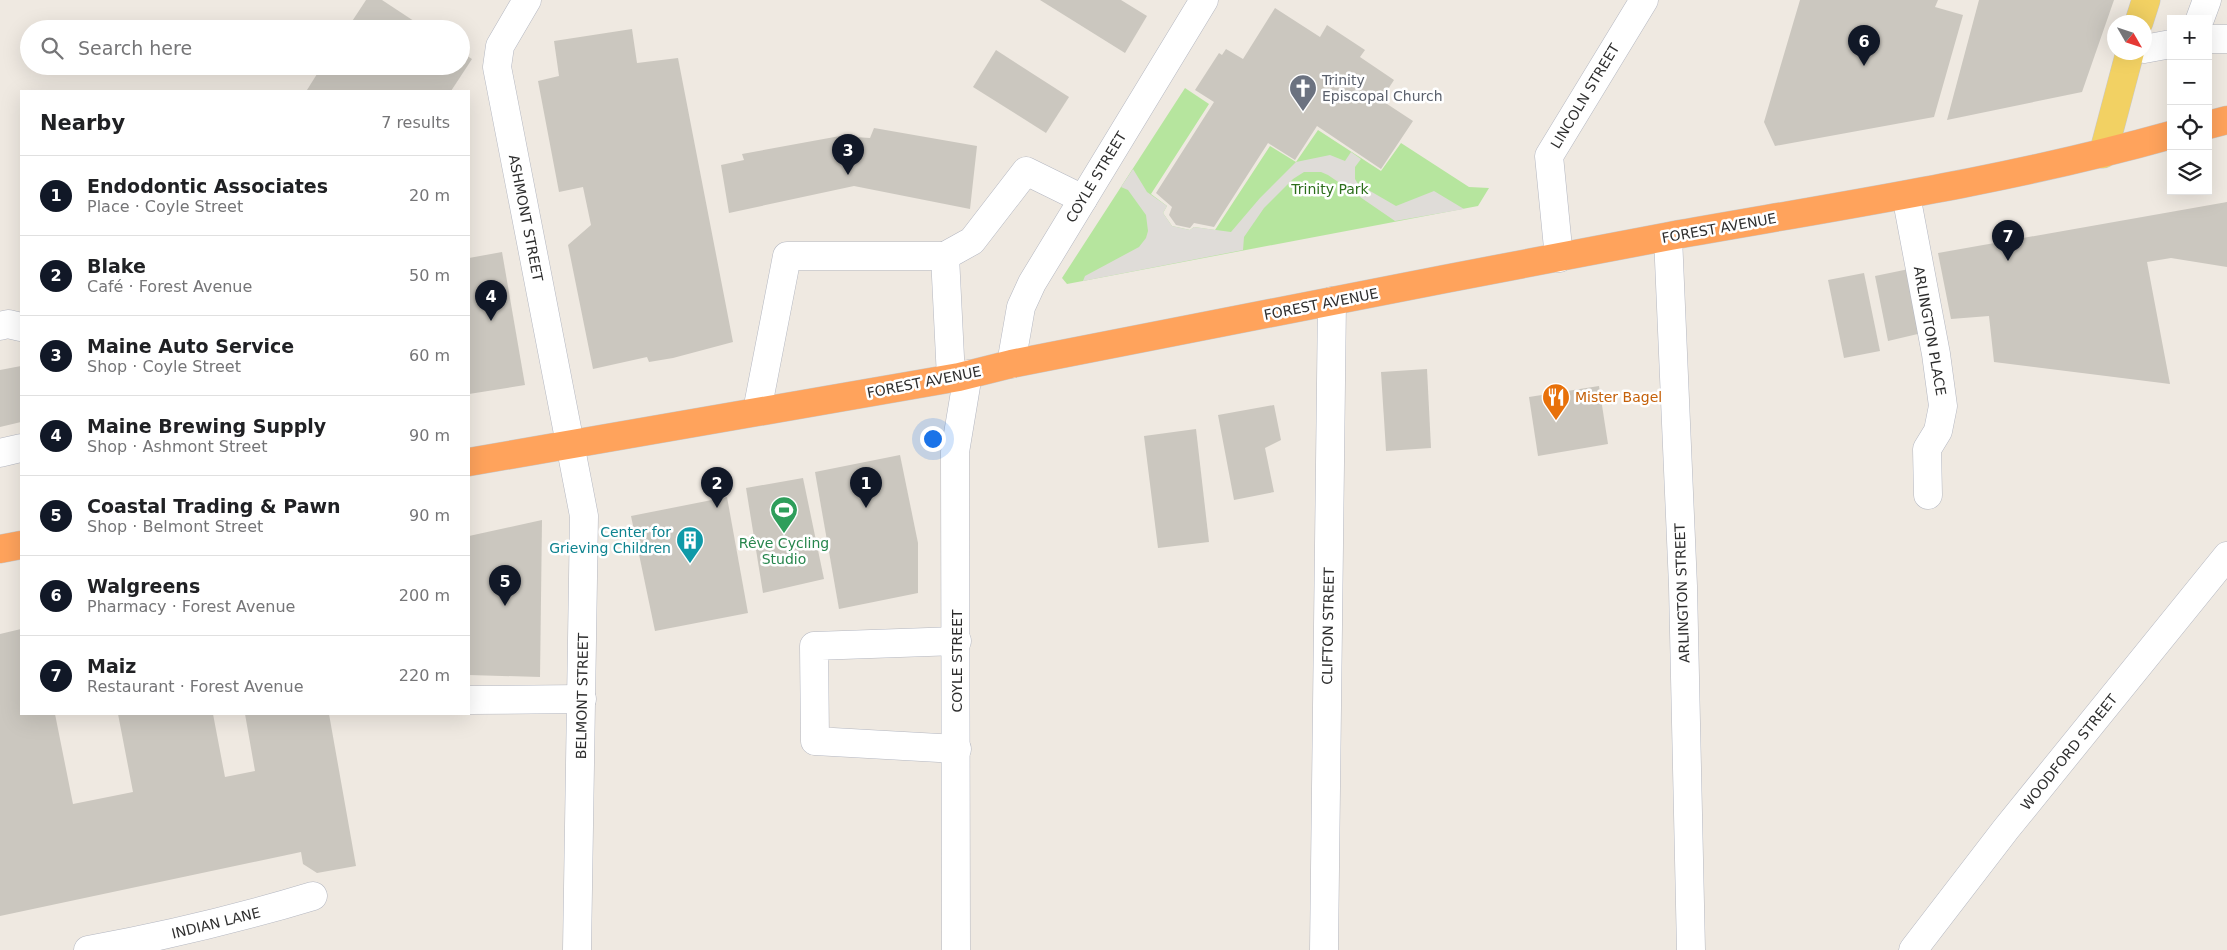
<!DOCTYPE html>
<html lang="en">
<head>
<meta charset="utf-8">
<style>
	body { margin:0; font-family:"DejaVu Sans",sans-serif; background:#f6f6f6; color:#202124 }
	.controls { position:absolute; right:15px; top:15px; display:grid; overflow:hidden; border-radius:0px; box-shadow:0 5px 20px #0002 }
	.controls button { width:45px; height:45px; display:grid; place-items:center; padding:0; border:0; border-bottom:1px solid #e0e0e0; background:#fff; color:#202124; font:25px sans-serif }
	.compass { position:absolute; left:2107px; top:15px; width:45px; height:45px; border-radius:50%; background:#fff; box-shadow:0 5px 20px #0002; rotate:129deg }
	.you { position:absolute; left:932px; top:438px; width:18px; height:18px; margin:-12px; border:4px solid #fff; border-radius:50%; background:#1a73e8; box-shadow:0 0 0 8px #1a73e833 }
	.badge { display:grid; place-items:center; width:32px; height:32px; border-radius:50%; background:#111827; color:#fff; font-size:16px; font-weight:700 }
	.pin { position:absolute; translate:-50% -41px; filter:drop-shadow(0 1px 2px #0008) }
	.pin::after { content:''; position:absolute; top:26px; width:18px; height:15px; background:inherit; clip-path:polygon(0 0,100% 0,50% 100%) }
	.list { margin:0; padding:0; list-style:none }
	h2 { display:flex; justify-content:space-between; align-items:center; height:65px; margin:0; padding:0 20px; font-size:21px }
	h2 small { font-size:16px; font-weight:400; color:#757577 }
	.list li { display:grid; grid-template-columns:32px 1fr auto; gap:15px; align-items:center; box-sizing:border-box; height:80px; padding:0 20px; border-top:1px solid #e0e0e0 }
	.list b { display:block; font-size:19px; white-space:nowrap }
	.list p { margin:0; font-size:16px; white-space:nowrap; color:#757577 }
	.list em { font-size:16px; font-style:normal; color:#757577 }
	.icon { flex:none; width:28px; height:28px; fill:none; stroke:currentColor; stroke-width:2; stroke-linecap:round; stroke-linejoin:round }
	.map { position:relative; flex:none; width:2227px; height:950px; overflow:hidden }
	.search { position:absolute; background:#fff; box-shadow:0 5px 20px #0002; left:20px; top:20px; width:450px; height:55px; display:flex; align-items:center; gap:12px; box-sizing:border-box; padding:0 18px; border-radius:28px; color:#757577; font-size:19px }
	.panel { position:absolute; background:#fff; box-shadow:0 5px 20px #0002; left:20px; top:90px; width:450px; height:625px; border-radius:0px }
	.map>svg:first-child { display:block }
</style>
</head>
<body>
<div class="map">
<svg width="2227" height="950" viewBox="0 0 2227 950">
	<rect width="100%" height="100%" fill="#efe9e1"/>
	<path fill="#b6e59e" d="M1185,88L1209,104L1151,194L1167,206L1163,213L1172,226L1190,230L1194,227L1215,230L1270,146L1296,162L1318,130L1381,171L1401,143L1469,187L1489,188L1478,206L1067,284L1062,278Z"/>
	<path fill="#dfdcd8" d="M1351,152L1361,159L1355,167V179L1358,184L1396,206L1434,191L1464,209L1395,221L1328,175L1321,172H1304L1293,179L1264,208L1244,237L1243,250L1083,281L1085,276L1139,247L1146,238L1148,231L1146,215L1128,190L1121,187L1133,169L1147,192L1167,206L1163,213L1172,226L1190,230L1194,227L1231,232L1260,198L1296,162L1330,155L1345,161Z"/>
	<g fill="#cbc7bf">
		<path d="M366,0H382L426,29H347Z"/>
		<path d="M1040,0H1121L1147,16L1125,53Z"/>
		<path d="M1800,0H1938L1935,7L1963,15L1934,117L1775,146L1764,122Z"/>
		<path d="M1979,0H2114L2082,92L1947,120Z"/>
		<path d="M1275,8L1320,37L1327,25L1365,50L1360,57L1394,80L1381,100L1413,121L1381,169L1317,126L1295,160L1268,143L1214,227L1194,223L1190,228L1176,225L1169,215L1172,207L1156,193L1214,102L1195,90L1219,53L1222,55L1226,49L1243,59Z"/>
		<path d="M632,29L637,63L678,58L733,342L673,358L649,362L647,357L593,369L568,245L591,225L583,187L559,192L538,81L559,76L554,41Z"/>
		<path d="M996,50L1069,97L1046,133L973,87Z"/>
		<path d="M461,52L472,59L451,91L307,90L322,66H461Z"/>
		<path d="M874,128L977,146L970,209L854,186L729,213L721,165L744,160L742,154L840,136L870,138Z"/>
		<path d="M2227,202V267L2171,258L2147,262L2170,384L1994,362L1989,316L1951,319L1938,253Z"/>
		<path d="M502,252L525,385L469,394V258Z"/>
		<path d="M1909,269L1922,333L1888,341L1875,276Z"/>
		<path d="M1864,273L1880,351L1844,358L1828,280Z"/>
		<path d="M21,366V422L0,427V370Z"/>
		<path d="M1427,369L1431,448L1386,451L1381,372Z"/>
		<path d="M1599,386L1608,444L1538,456L1529,397Z"/>
		<path d="M1274,405L1281,440L1265,448L1274,492L1234,500L1218,415Z"/>
		<path d="M1196,429L1209,542L1158,548L1144,436Z"/>
		<path d="M900,455L918,543V593L839,609L815,472Z"/>
		<path d="M803,478L824,579L763,593L746,488Z"/>
		<path d="M727,497L748,613L655,631L631,516Z"/>
		<path d="M542,520L540,677L469,675V536Z"/>
		<path d="M21,629V714H55L73,804L133,792L118,714H213L225,777L255,771L245,714H329L356,866L317,873L303,864L301,852L0,916V634Z"/>
	</g>
	<g fill="none" stroke-linecap="round" stroke-linejoin="round">
		<g stroke="#b4b7c1" stroke-width="29">
			<g id="minor">
				<path d="M527,0L500,46L497,67L584,516L577,950"/>
				<path d="M2200,19L2207,0"/>
				<path d="M2208,39H2227"/>
				<path d="M2144,49L2171,44"/>
				<path d="M1906,195L1936,354L1943,406L1938,431L1927,449L1928,495"/>
				<path d="M1668,237L1683,586L1691,950"/>
				<path d="M945,256L972,241L1026,171L1083,199"/>
				<path d="M1559,258L1549,156L1644,0"/>
				<path d="M0,326L8,324L21,327"/>
				<path d="M1011,364L1021,307L1032,283L1204,0"/>
				<path d="M757,411L787,256H945L951,378"/>
				<path d="M0,453L21,448"/>
				<path d="M469,700L582,699"/>
				<path d="M957,749L815,741L814,646L957,641"/>
				<path d="M88,950C166,936 237,919 313,896"/>
				<path d="M956,950L955,452L968,374"/>
				<path d="M1324,950L1332,301"/>
				<path d="M1913,950L2006,829L2227,556"/>
			</g>
		</g>
		<g stroke="#c9c9c9" stroke-width="29">
			<g id="major">
				<path d="M2139,22L2146,0"/>
				<path d="M2103,154L2130,52"/>
			</g>
		</g>
		<g stroke="#c9c9c9" stroke-width="29">
			<g id="highway">
				<path d="M2208,125L2227,120"/>
				<path d="M469,462L959,377L1011,364C1231,321 1450,277 1670,236C1838,206 2007,181 2171,135"/>
				<path d="M0,549L21,545"/>
			</g>
		</g>
		<use href="#minor" stroke="#fff" stroke-width="28"/>
		<use href="#major" stroke="#f2d163" stroke-width="28"/>
		<use href="#highway" stroke="#ffa35c" stroke-width="28"/>
	</g>
	<defs>
		<g id="church-pin" transform="scale(1.4375)"><path d="M0 17L-7.5 6A9.5 9.5 0 1 1 7.5 6Z" fill="#6b7280" stroke="#fff"/><path d="M-1.2-6h2.4v3.5h3.3v2.4h-3.3V6h-2.4V-.1h-3.3v-2.4h3.3Z" fill="#fff"/></g>
		<g id="restaurant-pin" transform="scale(1.4375)"><path d="M0 17L-7.5 6A9.5 9.5 0 1 1 7.5 6Z" fill="#e8710a" stroke="#fff"/><path d="M-5-6h1v4h1v-4h1v4h1v-4h1v5L-1.5 .5V6h-2V.5L-5-1ZM5-6V6H3V1.5H1.5Q1.5-4 5-6Z" fill="#fff"/></g>
		<g id="stadium-pin" transform="scale(1.4375)"><path d="M0 17L-7.5 6A9.5 9.5 0 1 1 7.5 6Z" fill="#2e9e5b" stroke="#fff"/><path d="M0-5a6.5 5 0 1 0 0 10a6.5 5 0 1 0 0-10ZM-3.5-1.8h7v3.6h-7Z" fill="#fff"/></g>
		<g id="building-pin" transform="scale(1.4375)"><path d="M0 17L-7.5 6A9.5 9.5 0 1 1 7.5 6Z" fill="#0f9aa8" stroke="#fff"/><path d="M-4-6H4V6H1V3H-1V6H-4ZM-2.5-4.3h1.7v1.8h-1.7ZM.8-4.3h1.7v1.8H.8ZM-2.5-1h1.7V.8h-1.7ZM.8-1h1.7V.8H.8Z" fill="#fff"/></g>
	</defs>
	<g fill-rule="evenodd">
		<use href="#church-pin" x="1303" y="88"/>
		<use href="#restaurant-pin" x="1556" y="397"/>
		<use href="#stadium-pin" x="784" y="510"/>
		<use href="#building-pin" x="690" y="540"/>
	</g>
	<g text-anchor="middle" dominant-baseline="central" stroke-width="5" stroke-linejoin="round" paint-order="stroke">
		<g font-size="14" fill="#5b616d" stroke="#fff" text-anchor="start">
			<text x="1322" y="80">Trinity<tspan x="1322" dy="16">Episcopal Church</tspan></text>
		</g>
		<g font-size="14" fill="#2e2e2e" stroke="#fff">
			<text transform="translate(1585 96) rotate(-59)">LINCOLN STREET</text>
			<text transform="translate(1096 177) rotate(-59)">COYLE STREET</text>
			<text transform="translate(526 218) rotate(79)">ASHMONT STREET</text>
			<text transform="translate(1719 228) rotate(-10)">FOREST AVENUE</text>
			<text transform="translate(1321 304) rotate(-11)">FOREST AVENUE</text>
			<text transform="translate(1930 331) rotate(80)">ARLINGTON PLACE</text>
			<text transform="translate(924 382) rotate(-11)">FOREST AVENUE</text>
			<text transform="translate(1682 593) rotate(-92)">ARLINGTON STREET</text>
			<text transform="translate(1328 626) rotate(-89)">CLIFTON STREET</text>
			<text transform="translate(957 661) rotate(-90)">COYLE STREET</text>
			<text transform="translate(582 696) rotate(-89)">BELMONT STREET</text>
			<text transform="translate(2069 752) rotate(-51)">WOODFORD STREET</text>
			<text transform="translate(216 923) rotate(-14)">INDIAN LANE</text>
		</g>
		<g font-size="14" fill="#2c6e1b" stroke="#fff">
			<text x="1330" y="189">Trinity Park</text>
		</g>
		<g font-size="14" fill="#c56008" stroke="#fff" text-anchor="start">
			<text x="1575" y="397">Mister Bagel</text>
		</g>
		<g font-size="14" fill="#0d838f" stroke="#fff" text-anchor="end">
			<text x="671" y="532">Center for<tspan x="671" dy="16">Grieving Children</tspan></text>
		</g>
		<g font-size="14" fill="#27864d" stroke="#fff">
			<text x="784" y="543">Rêve Cycling<tspan x="784" dy="16">Studio</tspan></text>
		</g>
	</g>
</svg>
<div class="controls">
<button>+</button>
<button>−</button>
<button><svg class="icon" aria-label="locate" viewBox="0 0 24 24"><circle cx="12" cy="12" r="6"/><path d="M12 2v4M12 18v4M2 12h4M18 12h4"/></svg></button>
<button><svg class="icon" aria-label="layers" viewBox="0 0 24 24"><path d="M12 4l9 5-9 5-9-5zM3 14l9 5 9-5"/></svg></button>
</div>
<svg class="compass" viewBox="-18 -18 36 36"><path d="M0-13l5 13h-10z" fill="#e53935"/><path d="M0 13l5-13h-10z" fill="#757577"/></svg>
<div class="you"></div>
<div class="pin badge" style="left:866px;top:508px">1</div>
<div class="pin badge" style="left:717px;top:508px">2</div>
<div class="pin badge" style="left:848px;top:175px">3</div>
<div class="pin badge" style="left:491px;top:321px">4</div>
<div class="pin badge" style="left:505px;top:606px">5</div>
<div class="pin badge" style="left:1864px;top:66px">6</div>
<div class="pin badge" style="left:2008px;top:261px">7</div>
<div class="search"><svg class="icon" aria-label="search" viewBox="0 0 24 24"><circle cx="10" cy="10" r="6"/><path d="M15 15l6 6"/></svg>Search here</div>
<section class="panel">
<h2>Nearby<small>7 results</small></h2>
<ul class="list">
<li><span class="badge">1</span><div><b>Endodontic Associates</b><p>Place · Coyle Street</p></div><em>20 m</em></li>
<li><span class="badge">2</span><div><b>Blake</b><p>Café · Forest Avenue</p></div><em>50 m</em></li>
<li><span class="badge">3</span><div><b>Maine Auto Service</b><p>Shop · Coyle Street</p></div><em>60 m</em></li>
<li><span class="badge">4</span><div><b>Maine Brewing Supply</b><p>Shop · Ashmont Street</p></div><em>90 m</em></li>
<li><span class="badge">5</span><div><b>Coastal Trading &amp; Pawn</b><p>Shop · Belmont Street</p></div><em>90 m</em></li>
<li><span class="badge">6</span><div><b>Walgreens</b><p>Pharmacy · Forest Avenue</p></div><em>200 m</em></li>
<li><span class="badge">7</span><div><b>Maiz</b><p>Restaurant · Forest Avenue</p></div><em>220 m</em></li>
</ul>
</section>
</div>
</body>
</html>
